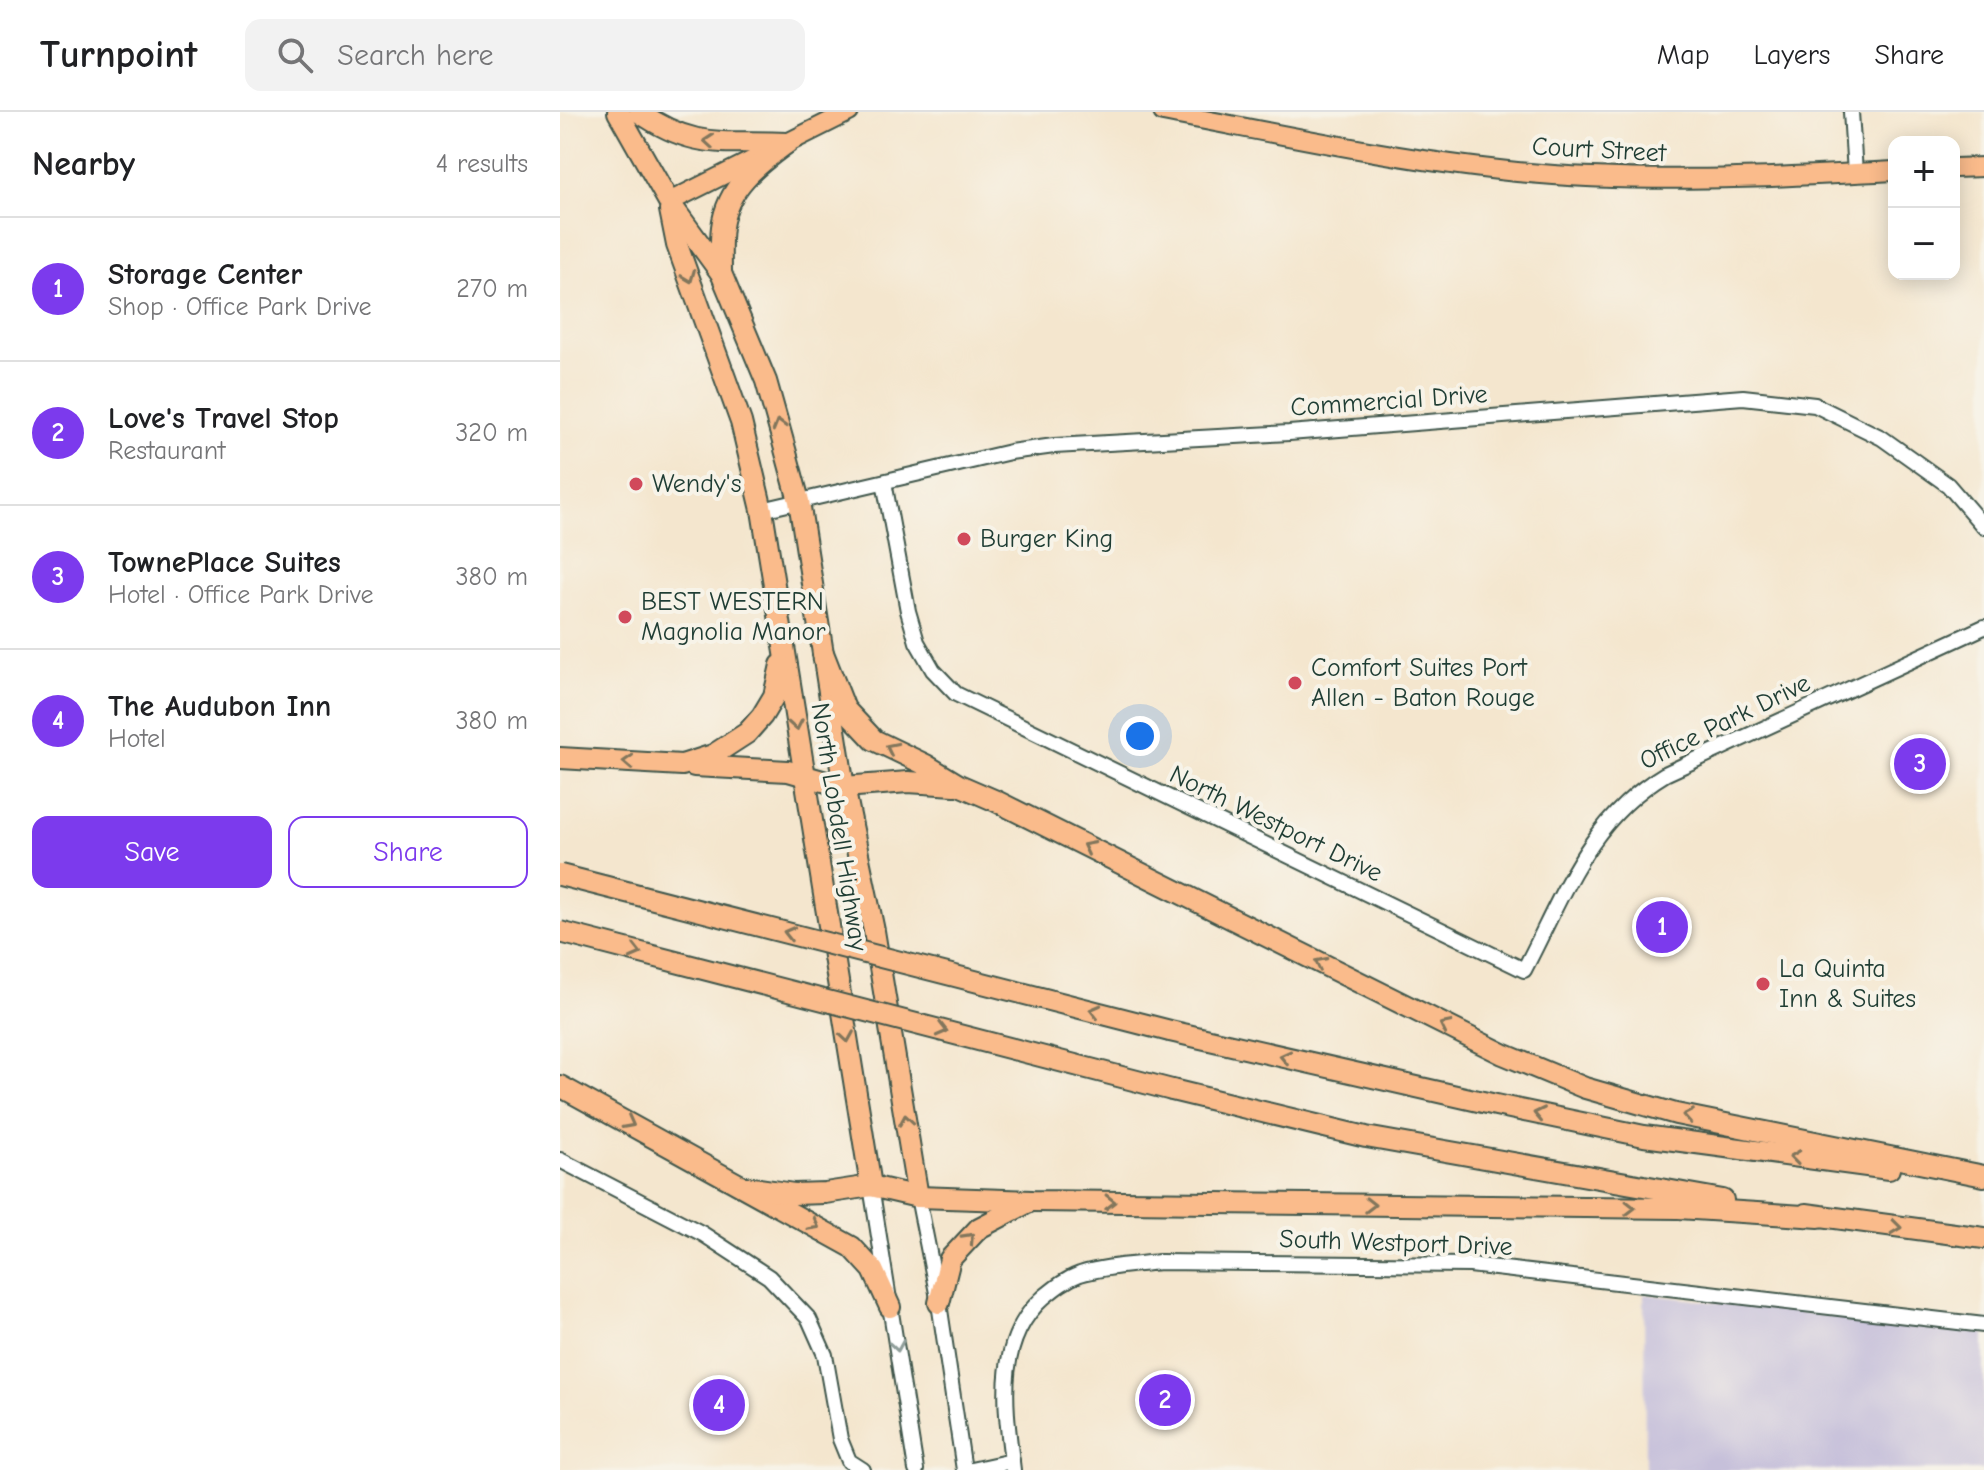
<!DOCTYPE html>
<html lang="en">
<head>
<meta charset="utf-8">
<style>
	body { margin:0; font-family:"Comic Neue",sans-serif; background:#f2f2f2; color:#202124 }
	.controls { position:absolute; right:24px; top:24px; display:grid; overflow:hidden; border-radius:16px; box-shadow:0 4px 20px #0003 }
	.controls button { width:72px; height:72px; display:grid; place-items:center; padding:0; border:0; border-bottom:2px solid #e0e0e0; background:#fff; color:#202124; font:40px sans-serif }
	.you { position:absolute; left:580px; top:624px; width:28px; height:28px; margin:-20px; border:6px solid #fff; border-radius:50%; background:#1a73e8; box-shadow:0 0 0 12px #1a73e833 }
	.badge { display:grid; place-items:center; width:52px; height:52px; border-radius:50%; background:#7c3aed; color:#fff; font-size:26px; font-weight:700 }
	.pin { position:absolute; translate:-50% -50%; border:4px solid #fff; box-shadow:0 2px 8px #0006 }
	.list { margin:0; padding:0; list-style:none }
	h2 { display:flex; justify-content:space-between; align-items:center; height:104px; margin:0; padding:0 32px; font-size:34px }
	h2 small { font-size:26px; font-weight:400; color:#757577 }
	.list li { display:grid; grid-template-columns:52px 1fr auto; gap:24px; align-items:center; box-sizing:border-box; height:144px; padding:0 32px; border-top:2px solid #e0e0e0 }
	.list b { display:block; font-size:30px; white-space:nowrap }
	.list p { margin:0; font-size:26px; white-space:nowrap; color:#757577 }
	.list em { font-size:26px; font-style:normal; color:#757577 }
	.actions { display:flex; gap:16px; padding:24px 32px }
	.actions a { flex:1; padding:18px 0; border:2px solid #7c3aed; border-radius:16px; text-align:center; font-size:28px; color:#7c3aed }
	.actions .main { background:#7c3aed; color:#fff }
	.icon { flex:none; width:44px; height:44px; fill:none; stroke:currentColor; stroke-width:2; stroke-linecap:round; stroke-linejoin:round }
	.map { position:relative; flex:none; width:1424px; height:1358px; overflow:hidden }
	header { display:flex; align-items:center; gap:48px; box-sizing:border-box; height:112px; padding:0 40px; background:#fff; border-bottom:2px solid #e0e0e0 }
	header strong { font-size:38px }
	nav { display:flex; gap:44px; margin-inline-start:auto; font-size:28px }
	.search { width:560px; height:72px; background:#f2f2f2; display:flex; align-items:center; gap:20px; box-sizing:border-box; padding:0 28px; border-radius:16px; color:#757577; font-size:30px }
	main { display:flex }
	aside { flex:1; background:#fff }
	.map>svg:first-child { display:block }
</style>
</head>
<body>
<header>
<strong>Turnpoint</strong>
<div class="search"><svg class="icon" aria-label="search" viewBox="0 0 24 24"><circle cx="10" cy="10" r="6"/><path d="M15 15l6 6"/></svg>Search here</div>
<nav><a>Map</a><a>Layers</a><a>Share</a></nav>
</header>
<main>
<aside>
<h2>Nearby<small>4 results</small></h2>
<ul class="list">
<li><span class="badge">1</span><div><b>Storage Center</b><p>Shop · Office Park Drive</p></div><em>270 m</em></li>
<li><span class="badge">2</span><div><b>Love's Travel Stop</b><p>Restaurant</p></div><em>320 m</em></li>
<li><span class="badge">3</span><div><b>TownePlace Suites</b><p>Hotel · Office Park Drive</p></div><em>380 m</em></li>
<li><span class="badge">4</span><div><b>The Audubon Inn</b><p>Hotel</p></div><em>380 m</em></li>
</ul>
<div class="actions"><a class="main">Save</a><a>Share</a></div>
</aside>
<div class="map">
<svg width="1424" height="1358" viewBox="0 0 1424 1358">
	<rect width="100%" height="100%" fill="#f7f3e8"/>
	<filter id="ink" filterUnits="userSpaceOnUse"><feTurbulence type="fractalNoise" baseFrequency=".0125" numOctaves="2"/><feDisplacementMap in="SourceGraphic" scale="16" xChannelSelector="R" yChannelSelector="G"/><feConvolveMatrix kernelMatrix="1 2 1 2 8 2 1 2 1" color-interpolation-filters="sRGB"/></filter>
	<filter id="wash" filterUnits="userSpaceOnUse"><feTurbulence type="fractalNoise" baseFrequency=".006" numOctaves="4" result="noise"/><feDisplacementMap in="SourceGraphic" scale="32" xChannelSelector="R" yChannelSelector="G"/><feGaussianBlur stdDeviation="1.8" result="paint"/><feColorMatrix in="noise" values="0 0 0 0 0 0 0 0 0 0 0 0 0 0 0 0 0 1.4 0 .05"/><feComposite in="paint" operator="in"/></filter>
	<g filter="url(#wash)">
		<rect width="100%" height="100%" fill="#f4e6ce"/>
		<path fill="#c6c0da" d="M1084,1182L1424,1221V1358H1085Z"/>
	</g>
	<g filter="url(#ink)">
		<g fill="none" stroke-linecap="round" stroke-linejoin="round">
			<g stroke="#3f564b" stroke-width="18">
				<g id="minor">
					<path d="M1291,0L1295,61"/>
					<path d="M324,370L348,499L357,530L373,558L396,582L964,858C1004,782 1027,709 1105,662L1424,515"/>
					<path d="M202,398L450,340L494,334L729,321L1183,285L1255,293L1322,326L1388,373L1424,415"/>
					<path d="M0,1048L143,1122L209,1165L249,1207L265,1243L280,1327L289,1349L303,1358"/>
					<path d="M311,1074L356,1358"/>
					<path d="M358,1085L379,1191L404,1358"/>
					<path d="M411,1358L452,1349"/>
					<path d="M453,1358C446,1298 433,1230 484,1185C495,1176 506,1167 520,1162C545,1154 574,1153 599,1150L910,1153L1424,1213"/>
				</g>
			</g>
			<g stroke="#3f564b" stroke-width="22">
				<g id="major">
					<path d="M603,0C720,22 838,48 957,60C1083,72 1208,66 1334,59"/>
					<path d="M1394,56L1424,55"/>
					<path d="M109,90L289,0"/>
				</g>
			</g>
			<g stroke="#3f564b" stroke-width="24">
				<g id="highway">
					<path d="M58,0L109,90L161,161L206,269L222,326L239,389L284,675L314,819L358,1085"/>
					<path d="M79,0C135,39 164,28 227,31"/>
					<path d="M110,98L117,133L181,310L202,398L311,1074"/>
					<path d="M161,161C161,146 160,130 162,115C167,75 197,53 227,31"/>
					<path d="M263,541L285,597L314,628L366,653L399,673L436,689L943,942L1025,976L1116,1002L1424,1064"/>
					<path d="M0,646L122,653L153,643L187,621L202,604L214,584L221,553"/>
					<path d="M134,654L228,659L284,675L348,670L395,673"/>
					<path d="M610,919L936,993L1084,1024L1329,1057"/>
					<path d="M0,974L292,1135L313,1158L330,1195"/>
					<path d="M612,978L806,1025L1163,1088"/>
					<path d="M186,1075L234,1082L265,1081L311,1074L358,1085L472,1089L1118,1096L1259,1105"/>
					<path d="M1246,1102L1424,1126"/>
					<path d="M379,1191L390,1147L419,1116L469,1090"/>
				</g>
			</g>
			<use href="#minor" stroke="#fff" stroke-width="14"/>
			<use href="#major" stroke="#fabb8b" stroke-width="18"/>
			<use href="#highway" stroke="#fabb8b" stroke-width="20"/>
			<g stroke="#3f564b" stroke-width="24" stroke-linecap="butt">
				<g id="highway-bridge">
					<path d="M0,763L610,919"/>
					<path d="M0,820L612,978"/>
				</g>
			</g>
			<use href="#highway-bridge" stroke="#fabb8b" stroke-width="20"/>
		</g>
		<defs><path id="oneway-chevron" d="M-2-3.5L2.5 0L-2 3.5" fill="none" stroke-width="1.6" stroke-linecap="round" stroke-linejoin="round" transform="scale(2)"/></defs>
		<g stroke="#82765b">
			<use href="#oneway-chevron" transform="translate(149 29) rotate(-175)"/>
			<use href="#oneway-chevron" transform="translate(129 165) rotate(69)"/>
			<use href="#oneway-chevron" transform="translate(219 313) rotate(-106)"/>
			<use href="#oneway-chevron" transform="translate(236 613) rotate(80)"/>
			<use href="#oneway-chevron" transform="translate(331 636) rotate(-154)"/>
			<use href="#oneway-chevron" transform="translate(68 650) rotate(-177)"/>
			<use href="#oneway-chevron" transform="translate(528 735) rotate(-153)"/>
			<use href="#oneway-chevron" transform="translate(229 821) rotate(-166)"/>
			<use href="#oneway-chevron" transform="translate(76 840) rotate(14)"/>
			<use href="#oneway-chevron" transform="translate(760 851) rotate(-153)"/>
			<use href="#oneway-chevron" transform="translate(535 899) rotate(-166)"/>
			<use href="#oneway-chevron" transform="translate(885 914) rotate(-154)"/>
			<use href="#oneway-chevron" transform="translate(382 918) rotate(14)"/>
			<use href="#oneway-chevron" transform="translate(287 925) rotate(81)"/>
			<use href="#oneway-chevron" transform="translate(725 945) rotate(-167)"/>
			<use href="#oneway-chevron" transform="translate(979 1002) rotate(-168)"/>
			<use href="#oneway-chevron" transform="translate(1128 1004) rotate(-169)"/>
			<use href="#oneway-chevron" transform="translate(346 1008) rotate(-99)"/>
			<use href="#oneway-chevron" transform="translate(69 1011) rotate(28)"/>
			<use href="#oneway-chevron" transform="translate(1235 1045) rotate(-172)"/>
			<use href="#oneway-chevron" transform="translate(550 1090) rotate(1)"/>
			<use href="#oneway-chevron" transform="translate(810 1093) rotate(1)"/>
			<use href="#oneway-chevron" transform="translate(1070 1096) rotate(1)"/>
			<use href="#oneway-chevron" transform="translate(254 1113) rotate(29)"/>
			<use href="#oneway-chevron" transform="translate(1336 1115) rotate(7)"/>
			<use href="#oneway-chevron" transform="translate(409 1126) rotate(-47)"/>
		</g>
		<use stroke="#8f9e9a" href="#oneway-chevron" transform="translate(337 1234) rotate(81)"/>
	</g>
	<g fill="#d1495b" stroke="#f7f3e8" stroke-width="3">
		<circle cx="76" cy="372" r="8"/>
		<circle cx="404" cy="427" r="8"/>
		<circle cx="65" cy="505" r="8"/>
		<circle cx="735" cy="571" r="8"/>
		<circle cx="1203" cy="872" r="8"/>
	</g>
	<g text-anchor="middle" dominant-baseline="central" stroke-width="8" stroke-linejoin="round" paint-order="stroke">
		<g font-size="26" fill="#1f3d34" stroke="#f7f3e8">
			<text transform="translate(1039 38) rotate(3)">Court Street</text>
			<text transform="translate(829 289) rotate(-4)">Commercial Drive</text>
			<text transform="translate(1165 610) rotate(-26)">Office Park Drive</text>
			<text transform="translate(716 712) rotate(26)">North Westport Drive</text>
			<text transform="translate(279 715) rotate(81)">North Lobdell Highway</text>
			<text transform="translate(836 1131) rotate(2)">South Westport Drive</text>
		</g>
		<g font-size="26" fill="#1f3d34" stroke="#f7f3e8" text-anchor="start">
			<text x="92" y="372">Wendy's</text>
			<text x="420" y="427">Burger King</text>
			<text x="81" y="490">BEST WESTERN<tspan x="81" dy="30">Magnolia Manor</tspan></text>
			<text x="751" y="556">Comfort Suites Port<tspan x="751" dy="30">Allen - Baton Rouge</tspan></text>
			<text x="1219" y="857">La Quinta<tspan x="1219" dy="30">Inn &amp; Suites</tspan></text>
		</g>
	</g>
</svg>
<div class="controls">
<button>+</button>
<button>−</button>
</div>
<div class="you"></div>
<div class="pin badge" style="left:1102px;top:815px">1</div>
<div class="pin badge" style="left:605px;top:1288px">2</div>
<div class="pin badge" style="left:1360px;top:652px">3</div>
<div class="pin badge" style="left:159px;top:1293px">4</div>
</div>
</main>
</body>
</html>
